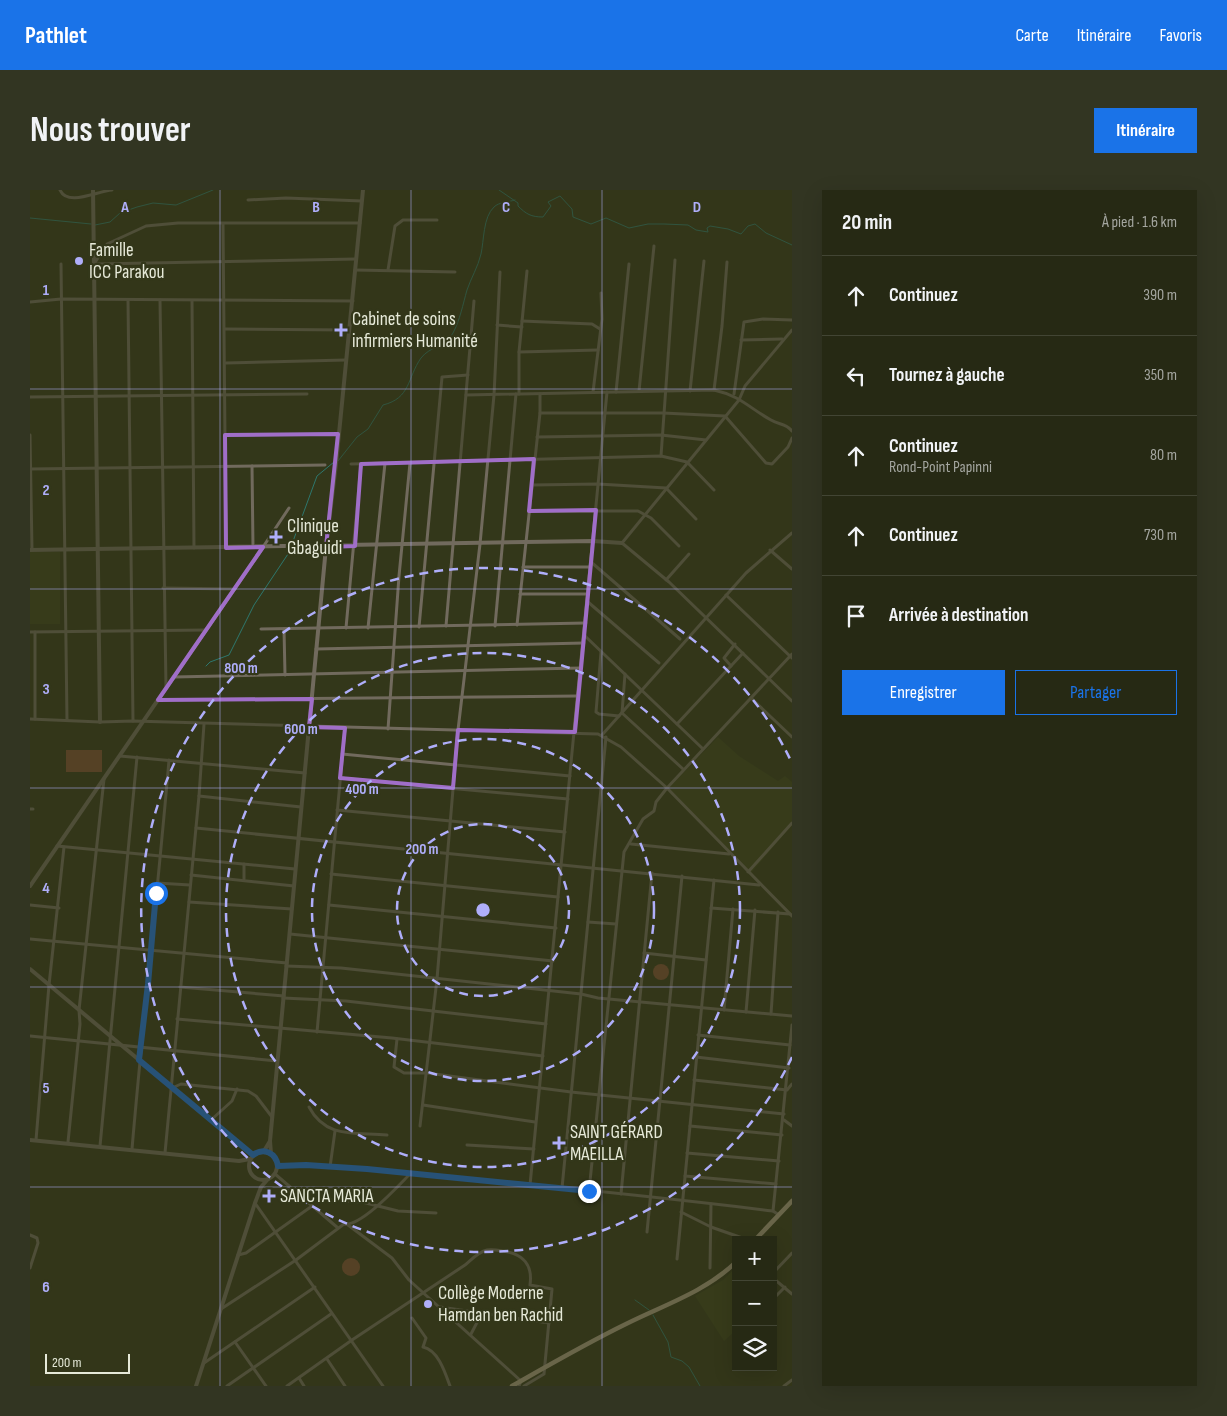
<!DOCTYPE html>
<html lang="fr">
<head>
<meta charset="utf-8">
<style>
	body { margin:0; font-family:"Sofia Sans Condensed",sans-serif; background:#323522; color:#f1f3f6 }
	.controls { position:absolute; right:15px; bottom:15px; display:grid; overflow:hidden; border-radius:0px; box-shadow:0 5px 20px #0002 }
	.controls button { width:45px; height:45px; display:grid; place-items:center; padding:0; border:0; border-bottom:1px solid #424534; background:#262914; color:#f1f3f6; font:25px sans-serif }
	.scale { position:absolute; left:15px; bottom:12px; width:85px; box-sizing:border-box; padding-left:5px; border:2px solid #e6e9d8; border-top:0; font-size:14px; line-height:18px; white-space:nowrap; color:#e6e9d8; -webkit-text-stroke:4px #33371a; paint-order:stroke }
	.stop { position:absolute; width:15px; height:15px; margin:-11px; border:4px solid #1a73e8; border-radius:50%; background:#fff }
	.stop.end { background:#1a73e8; border-color:#fff; box-shadow:0 1px 5px #0008 }
	.list { margin:0; padding:0; list-style:none }
	h2 { display:flex; justify-content:space-between; align-items:center; height:65px; margin:0; padding:0 20px; font-size:21px }
	h2 small { font-size:16px; font-weight:400; color:#a4a6a0 }
	.list li { display:grid; grid-template-columns:32px 1fr auto; gap:15px; align-items:center; box-sizing:border-box; height:80px; padding:0 20px; border-top:1px solid #424534 }
	.list b { display:block; font-size:19px; white-space:nowrap }
	.list p { margin:0; font-size:16px; white-space:nowrap; color:#a4a6a0 }
	.list em { font-size:16px; font-style:normal; color:#a4a6a0 }
	.actions { display:flex; gap:10px; padding:15px 20px }
	.actions a { flex:1; padding:11px 0; border:1px solid #1a73e8; border-radius:0px; text-align:center; font-size:18px; color:#1a73e8 }
	.actions .main { background:#1a73e8; color:#fff }
	.icon { flex:none; width:28px; height:28px; fill:none; stroke:currentColor; stroke-width:2; stroke-linecap:round; stroke-linejoin:round }
	.map { position:relative; flex:none; width:762px; height:1196px; overflow:hidden; border-radius:0px }
	header { display:flex; align-items:center; gap:30px; box-sizing:border-box; height:70px; padding:0 25px; background:#1a73e8; color:#fff }
	header strong { font-size:24px }
	nav { display:flex; gap:28px; margin-inline-start:auto; font-size:18px }
	.intro { display:flex; align-items:center; justify-content:space-between; box-sizing:border-box; height:120px; padding:0 30px }
	h1 { margin:0; font-size:35px }
	.button { padding:12px 22px; border-radius:0px; background:#1a73e8; color:#fff; font-size:18px; font-weight:700 }
	main { display:flex; gap:30px; padding:0 30px }
	aside { flex:1; background:#262914; border-radius:0px; box-shadow:0 5px 20px #0002 }
	.map>svg:first-child { display:block }
</style>
</head>
<body>
<header>
<strong>Pathlet</strong>
<nav><a>Carte</a><a>Itinéraire</a><a>Favoris</a></nav>
</header>
<div class="intro"><h1>Nous trouver</h1><a class="button">Itinéraire</a></div>
<main>
<div class="map">
<svg width="762" height="1196" viewBox="0 0 762 1196">
	<rect width="100%" height="100%" fill="#33371a"/>
	<g fill="#3c411c">
		<rect x="0" y="362" width="30" height="72"/>
		<path d="M688,547L709,566L748,591L755,586L762,592V635L721,683L639,598Z"/>
		<path d="M706,1077V1140L694,1151L665,1106L693,1090Z"/>
	</g>
	<g fill="#7f4e34">
		<rect x="36" y="560" width="36" height="22"/>
		<circle cx="631" cy="782" r="8"/>
		<circle cx="321" cy="1077" r="9"/>
	</g>
	<g fill="none" stroke-linecap="round" stroke-linejoin="round">
		<g stroke="#2e776d" stroke-width="1">
			<path d="M469,0L488,13V16C496,24 501,27 513,27L521,16L518,12L530,6L542,19L543,27L561,34L576,28L599,38L618,34H634L658,35L666,40L678,42L677,38L680,36L698,39L711,44L718,36L725,34L736,43L762,55"/>
			<path d="M0,28L61,34"/>
			<path d="M65,35L80,32L90,23L107,17L123,13L146,15L183,0"/>
			<path d="M308,271L327,247L338,239L353,215C381,208 377,188 391,168C400,156 416,157 423,143C430,130 433,114 437,100C441,88 448,77 451,64C454,51 453,27 464,17C469,12 479,12 485,10"/>
			<path d="M262,354L287,286L304,272"/>
			<path d="M176,476L180,472L199,465L224,415L260,361"/>
			<path d="M605,1110L619,1120"/>
			<path d="M623,1125L638,1152L641,1167L652,1171L659,1177L670,1196"/>
		</g>
		<g stroke="#716a5d" stroke-width="3">
			<path d="M30,0C38,17 67,1 82,0"/>
			<path d="M218,10L256,8L332,11"/>
			<path d="M193,34L196,358"/>
			<path d="M31,74L37,530"/>
			<path d="M64,74L77,54L116,36L148,33H330"/>
			<path d="M65,74L326,69"/>
			<path d="M325,80L425,82"/>
			<path d="M358,80L365,36L373,30H407"/>
			<path d="M98,110L103,531"/>
			<path d="M130,110L136,498"/>
			<path d="M162,111L164,358"/>
			<path d="M0,112L31,109L323,111"/>
			<path d="M492,131L562,134L570,139"/>
			<path d="M467,135L492,137"/>
			<path d="M195,139L319,140"/>
			<path d="M762,140L715,196L709,210L592,353L639,392L762,511"/>
			<path d="M711,150L752,149"/>
			<path d="M489,162L568,160"/>
			<path d="M196,173L316,170"/>
			<path d="M684,200L692,136L697,72"/>
			<path d="M609,201L624,56"/>
			<path d="M660,201L674,71"/>
			<path d="M563,202L572,129L571,103"/>
			<path d="M586,202L599,74"/>
			<path d="M489,204V162L497,81"/>
			<path d="M704,204L714,132L733,129L762,130"/>
			<path d="M436,205L684,200C711,206 719,218 741,230C749,235 756,233 762,241"/>
			<path d="M0,207L277,204"/>
			<path d="M510,223H633L695,226L736,273L742,274L758,257L762,248"/>
			<path d="M0,245L2,360"/>
			<path d="M195,245L308,244"/>
			<path d="M507,247L631,245L676,250"/>
			<path d="M631,266L645,70"/>
			<path d="M321,274L631,266L657,272L684,300"/>
			<path d="M222,276L223,357"/>
			<path d="M0,279L295,275"/>
			<path d="M502,295L568,294L636,298L666,329"/>
			<path d="M499,321H608L621,328L649,356"/>
			<path d="M233,357L259,318"/>
			<path d="M740,360L762,379"/>
			<path d="M561,372L650,449"/>
			<path d="M493,377H560"/>
			<path d="M636,390L659,364"/>
			<path d="M133,398L205,399"/>
			<path d="M490,404H558"/>
			<path d="M696,405L762,468"/>
			<path d="M558,412L629,473"/>
			<path d="M487,435L510,223V204"/>
			<path d="M416,436L444,111"/>
			<path d="M465,436L486,204"/>
			<path d="M389,437L412,187L438,185"/>
			<path d="M316,438L331,274"/>
			<path d="M338,438L355,273"/>
			<path d="M231,439L556,433"/>
			<path d="M254,439L255,485"/>
			<path d="M0,442L176,440"/>
			<path d="M555,446L672,558"/>
			<path d="M286,459L554,453"/>
			<path d="M571,462L566,522L569,524L589,526"/>
			<path d="M701,476L694,468L705,454"/>
			<path d="M595,484L592,523L653,579"/>
			<path d="M144,487L551,478"/>
			<path d="M721,508L762,547"/>
			<path d="M128,510L548,506"/>
			<path d="M0,529L70,532L103,531L568,544L591,557L637,598L762,726"/>
			<path d="M5,529V442"/>
			<path d="M647,534L713,463"/>
			<path d="M358,539L369,386L380,273"/>
			<path d="M572,545L716,383L762,343"/>
			<path d="M312,564L540,586"/>
			<path d="M90,566L275,583"/>
			<path d="M310,588L538,609"/>
			<path d="M169,606L271,617"/>
			<path d="M0,619H3"/>
			<path d="M307,620L535,642"/>
			<path d="M166,638L729,695"/>
			<path d="M601,654L699,664"/>
			<path d="M27,656L265,679"/>
			<path d="M718,682L762,633"/>
			<path d="M301,684L528,707"/>
			<path d="M161,685L264,696"/>
			<path d="M214,689V674"/>
			<path d="M127,693L160,695"/>
			<path d="M159,712L262,719"/>
			<path d="M0,715L29,718"/>
			<path d="M299,715L526,738"/>
			<path d="M681,718L760,724"/>
			<path d="M558,732L586,734"/>
			<path d="M260,744L523,771"/>
			<path d="M0,749L257,773"/>
			<path d="M614,763L676,770"/>
			<path d="M256,776L311,778L551,804L568,808L762,826"/>
			<path d="M150,797L254,806"/>
			<path d="M253,808L316,811L516,834"/>
			<path d="M694,820L703,719"/>
			<path d="M716,822L725,720"/>
			<path d="M741,824L748,722"/>
			<path d="M147,829L362,848L513,866"/>
			<path d="M287,842L315,538"/>
			<path d="M668,845L760,855"/>
			<path d="M0,846L247,871"/>
			<path d="M367,849L364,877L374,883H397L541,902L754,924"/>
			<path d="M666,867L759,878"/>
			<path d="M664,890L757,900L762,894"/>
			<path d="M142,898L151,894L218,901L226,906L242,927"/>
			<path d="M393,915L505,932"/>
			<path d="M279,917C296,949 325,942 357,945"/>
			<path d="M181,930L202,911L207,899"/>
			<path d="M754,930L762,936"/>
			<path d="M390,936L407,789L428,540L450,354L464,205L470,82"/>
			<path d="M660,936L752,945"/>
			<path d="M6,950L19,795L34,657"/>
			<path d="M38,952L50,834L49,820L74,589"/>
			<path d="M437,955L504,959"/>
			<path d="M70,956L107,567"/>
			<path d="M102,959C113,830 128,700 139,570"/>
			<path d="M135,963L169,606L174,534"/>
			<path d="M657,963L749,971"/>
			<path d="M248,976C306,974 364,982 422,987C529,997 636,1008 743,1021L749,1025"/>
			<path d="M300,977L305,941"/>
			<path d="M245,984L308,1038"/>
			<path d="M655,986L746,994"/>
			<path d="M500,995L577,202"/>
			<path d="M532,998L576,547"/>
			<path d="M559,1001L594,662L613,629L624,621L626,612L637,598L762,464"/>
			<path d="M591,1004L622,683"/>
			<path d="M273,1008L332,1012L368,1021L406,1023"/>
			<path d="M225,1013L353,1196"/>
			<path d="M743,1021L762,835"/>
			<path d="M651,1022L681,1037L718,1050"/>
			<path d="M318,1035L362,1068L379,1090L491,1191L489,1196"/>
			<path d="M617,1042L652,686"/>
			<path d="M0,1045L7,1048L8,1053L0,1078"/>
			<path d="M208,1065L216,1063L282,1016"/>
			<path d="M647,1069L684,690"/>
			<path d="M680,1078L681,1014"/>
			<path d="M743,1083L762,1063"/>
			<path d="M743,1088L762,1104"/>
			<path d="M743,1109L755,1097"/>
			<path d="M410,1117L519,1133"/>
			<path d="M191,1119L266,1070L314,1034C331,1037 368,996 380,984"/>
			<path d="M382,1128L396,1148L393,1157C408,1160 415,1182 420,1196"/>
			<path d="M441,1144L452,1123"/>
			<path d="M705,1150L706,1149"/>
			<path d="M205,1152L236,1196"/>
			<path d="M297,1169L315,1196"/>
			<path d="M174,1173L285,1097"/>
			<path d="M269,1188L274,1196"/>
			<path d="M197,1196L301,1124"/>
			<path d="M257,1196L322,1150L435,1075C441,1070 448,1062 457,1060C462,1059 467,1060 473,1061C493,1064 503,1074 500,1095L522,1099L514,1184L494,1196"/>
			<path d="M754,1196L762,1190"/>
		</g>
		<g stroke="#716a5d" stroke-width="4">
			<path d="M63,0L70,532"/>
			<path d="M0,360L563,351L592,353"/>
			<path d="M0,696L233,357"/>
			<path d="M0,779L223,965"/>
			<path d="M0,950L209,971L220,969"/>
			<path d="M240,951L296,357L306,274L333,0"/>
			<path d="M234,961L240,951L241,964"/>
			<circle cx="233" cy="976" r="14"/>
			<path d="M166,1196L225,1013L231,997L238,989"/>
		</g>
		<g stroke="#ac9d84" stroke-width="4.5">
			<path d="M725,1050L762,1011"/>
			<path d="M482,1196C519,1175 557,1153 596,1134C634,1115 675,1102 706,1072"/>
		</g>
	</g>
	<g fill="none" stroke-linecap="round" stroke-linejoin="round">
		<path stroke="#1a73e8" stroke-width="6" d="M126,703L118,794L109,870L223,965C234,957 246,963 248,976L276,975L337,979L559,1001"/>
	</g>
	<path d="M0 0H762V1196H0ZM308,244L296,357L325,356L331,274L504,269L499,321L566,320L545,542L428,540L423,598L310,588L315,538L279,537L282,509L128,510L233,357L196,358L195,245Z" fill="#33371a" fill-opacity=".55" fill-rule="evenodd"/>
	<path fill="none" stroke="#a06ec8" stroke-width="4" stroke-linejoin="round" d="M308,244L296,357L325,356L331,274L504,269L499,321L566,320L545,542L428,540L423,598L310,588L315,538L279,537L282,509L128,510L233,357L196,358L195,245Z"/>
	<path fill="none" stroke="#afaefa" stroke-width="1" stroke-opacity="0.55" d="M190,0V1196M381,0V1196M572,0V1196M0,199H762M0,399H762M0,598H762M0,797H762M0,997H762"/>
	<g fill="none" stroke="#afaefa" stroke-width="2.5" stroke-dasharray="9 6">
		<circle cx="453" cy="720" r="86"/>
		<circle cx="453" cy="720" r="171"/>
		<circle cx="453" cy="720" r="257"/>
		<path d="M762 867A342 342 0 1 1 762 573"/>
	</g>
	<g fill="#afaefa" stroke="#33371a" stroke-width="2">
		<circle cx="49" cy="71" r="5"/>
		<path d="M308.5 132.5h5v5h5v5h-5v5h-5v-5h-5v-5h5z"/>
		<path d="M243.5 339.5h5v5h5v5h-5v5h-5v-5h-5v-5h5z"/>
		<path d="M526.5 945.5h5v5h5v5h-5v5h-5v-5h-5v-5h5z"/>
		<path d="M236.5 998.5h5v5h5v5h-5v5h-5v-5h-5v-5h5z"/>
		<circle cx="398" cy="1114" r="5"/>
	</g>
	<g text-anchor="middle" dominant-baseline="central" stroke-width="4.5" stroke-linejoin="round" paint-order="stroke">
		<g font-size="19" fill="#e6e9d8" stroke="#33371a" text-anchor="start">
			<text x="59" y="60">Famille<tspan x="59" dy="22">ICC Parakou</tspan></text>
			<text x="322" y="129">Cabinet de soins<tspan x="322" dy="22">infirmiers Humanité</tspan></text>
			<text x="257" y="336">Clinique<tspan x="257" dy="22">Gbaguidi</tspan></text>
			<text x="540" y="942">SAINT GÉRARD<tspan x="540" dy="22">MAEILLA</tspan></text>
			<text x="250" y="1006">SANCTA MARIA</text>
			<text x="408" y="1103">Collège Moderne<tspan x="408" dy="22">Hamdan ben Rachid</tspan></text>
		</g>
	</g>
	<g font-size="16" text-anchor="middle" font-weight="bold" fill="#afaefa" stroke="#33371a" stroke-width="4.5" stroke-linejoin="round" paint-order="stroke">
		<text x="95" y="22">A</text>
		<text x="286" y="22">B</text>
		<text x="476" y="22">C</text>
		<text x="667" y="22">D</text>
		<text x="16" y="105">1</text>
		<text x="16" y="305">2</text>
		<text x="16" y="504">3</text>
		<text x="16" y="703">4</text>
		<text x="16" y="903">5</text>
		<text x="16" y="1102">6</text>
	</g>
	<circle cx="453" cy="720" r="8" fill="#afaefa" stroke="#33371a" stroke-width="2.5"/>
	<g font-size="15" text-anchor="middle" font-weight="bold" fill="#afaefa" stroke="#33371a" stroke-width="4.5" stroke-linejoin="round" paint-order="stroke">
		<text x="211" y="483">800 m</text>
		<text x="271" y="544">600 m</text>
		<text x="332" y="604">400 m</text>
		<text x="392" y="664">200 m</text>
	</g>
</svg>
<div class="controls">
<button>+</button>
<button>−</button>
<button><svg class="icon" aria-label="layers" viewBox="0 0 24 24"><path d="M12 4l9 5-9 5-9-5zM3 14l9 5 9-5"/></svg></button>
</div>
<div class="scale">200 m</div>
<div class="stop" style="left:126px;top:703px"></div>
<div class="stop end" style="left:559px;top:1001px"></div>
</div>
<aside>
<h2>20 min<small>À pied · 1.6 km</small></h2>
<ul class="list">
<li><svg class="icon" aria-label="ahead" viewBox="0 0 24 24"><path d="M12 20V5M6 11l6-6 6 6"/></svg><div><b>Continuez</b></div><em>390 m</em></li>
<li><svg class="icon" aria-label="left" viewBox="0 0 24 24"><path d="M17 20v-9H6M10 6l-5 5 5 5"/></svg><div><b>Tournez à gauche</b></div><em>350 m</em></li>
<li><svg class="icon" aria-label="ahead" viewBox="0 0 24 24"><path d="M12 20V5M6 11l6-6 6 6"/></svg><div><b>Continuez</b><p>Rond-Point Papinni</p></div><em>80 m</em></li>
<li><svg class="icon" aria-label="ahead" viewBox="0 0 24 24"><path d="M12 20V5M6 11l6-6 6 6"/></svg><div><b>Continuez</b></div><em>730 m</em></li>
<li><svg class="icon" aria-label="arrive" viewBox="0 0 24 24"><path d="M6 21V4h12l-3 4 3 4H6"/></svg><div><b>Arrivée à destination</b></div></li>
</ul>
<div class="actions"><a class="main">Enregistrer</a><a>Partager</a></div>
</aside>
</main>
</body>
</html>
